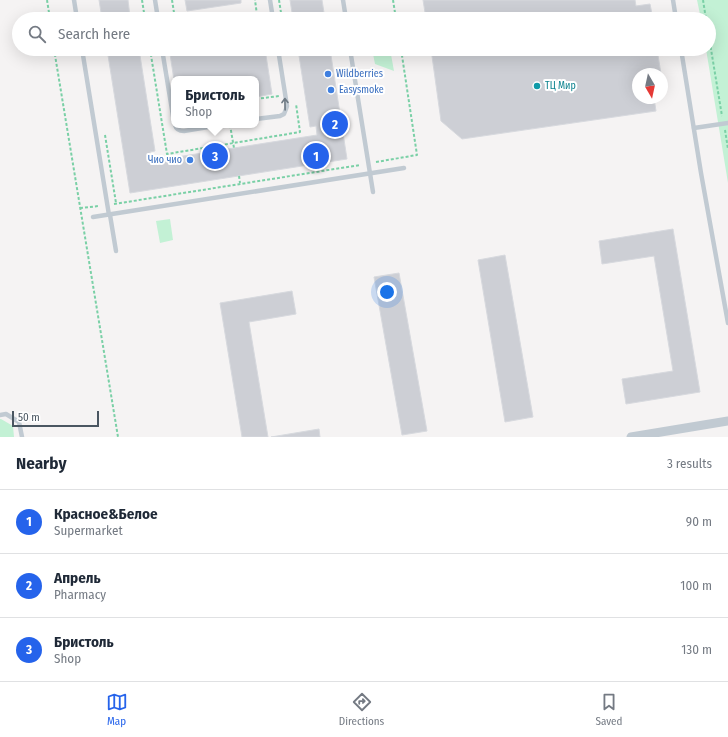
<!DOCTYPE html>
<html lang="en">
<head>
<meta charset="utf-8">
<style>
	body { margin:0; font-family:"Fira Sans Condensed",sans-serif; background:#f2f2f3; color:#1f2937 }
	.compass { position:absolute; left:632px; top:68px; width:36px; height:36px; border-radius:50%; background:#fff; box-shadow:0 4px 16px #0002; rotate:171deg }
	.scale { position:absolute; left:12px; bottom:10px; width:87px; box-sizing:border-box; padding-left:4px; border:2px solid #4a5661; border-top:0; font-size:11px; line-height:14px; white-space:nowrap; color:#4a5661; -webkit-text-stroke:3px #fff; paint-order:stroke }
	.you { position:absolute; left:387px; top:292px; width:14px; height:14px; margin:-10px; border:3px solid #fff; border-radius:50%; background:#1a73e8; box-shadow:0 0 0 6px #1a73e833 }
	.badge { display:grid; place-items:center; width:26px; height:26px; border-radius:50%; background:#2563eb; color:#fff; font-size:13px; font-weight:700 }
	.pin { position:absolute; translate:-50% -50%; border:2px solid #fff; box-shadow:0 1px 4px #0006 }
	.popup { position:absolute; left:171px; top:76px; width:88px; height:52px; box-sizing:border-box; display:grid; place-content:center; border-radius:8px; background:#fff; filter:drop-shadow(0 1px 3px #0005); font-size:13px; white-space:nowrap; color:#747a83 }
	.popup b { font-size:15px; color:#1f2937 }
	.popup::after { content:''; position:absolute; left:50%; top:100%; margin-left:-8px; border:8px solid transparent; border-top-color:#fff }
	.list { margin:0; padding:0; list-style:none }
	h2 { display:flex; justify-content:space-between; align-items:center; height:52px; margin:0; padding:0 16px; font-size:17px }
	h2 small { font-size:13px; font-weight:400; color:#747a83 }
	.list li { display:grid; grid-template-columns:26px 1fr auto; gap:12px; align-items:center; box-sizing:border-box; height:64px; padding:0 16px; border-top:1px solid #e0e1e3 }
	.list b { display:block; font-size:15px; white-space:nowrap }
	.list p { margin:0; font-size:13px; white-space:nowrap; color:#747a83 }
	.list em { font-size:13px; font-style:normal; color:#747a83 }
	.icon { flex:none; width:22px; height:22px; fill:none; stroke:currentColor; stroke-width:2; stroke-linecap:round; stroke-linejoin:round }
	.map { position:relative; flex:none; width:728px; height:437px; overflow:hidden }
	.search { position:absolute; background:#fff; box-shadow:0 4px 16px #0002; left:12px; right:12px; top:12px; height:44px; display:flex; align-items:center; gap:10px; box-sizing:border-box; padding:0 14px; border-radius:22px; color:#747a83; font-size:15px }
	.sheet { height:244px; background:#fff }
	nav { display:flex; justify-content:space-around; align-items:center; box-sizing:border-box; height:56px; border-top:1px solid #e0e1e3; background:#fff; font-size:11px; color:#747a83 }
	nav a { display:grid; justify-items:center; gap:2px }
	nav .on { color:#2563eb }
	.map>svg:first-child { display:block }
</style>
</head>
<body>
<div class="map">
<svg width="728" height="437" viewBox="0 0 728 437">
	<rect width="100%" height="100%" fill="#f5f3f3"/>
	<g fill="#c3f1d5">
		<path d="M697,0H728V183L706,49H709V19H701Z"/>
		<path d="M372,49H390L394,71L375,64Z"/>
		<path d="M170,219L173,240L160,243L156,221Z"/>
		<path d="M0,419H1L13,426L14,437H0Z"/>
	</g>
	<g fill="#cdcfd5" stroke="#d7d9de">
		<path d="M99,0H128L130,17H134V19H102Z"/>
		<path d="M185,0H241V3L187,11Z"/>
		<path d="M290,0H322L325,19H293Z"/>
		<path d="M423,0H635L636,6L650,4L653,19H426Z"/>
		<path d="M107,49H139L155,151L150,152L151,161L317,135L316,126L310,127L298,49H330L347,159L130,193Z"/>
		<path d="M201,49H265L272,94L256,97V79H174V80L170,54Z"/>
		<path d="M431,49H657L661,74H638V98H654L656,111L462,139L441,121Z"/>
		<path d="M673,229L700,392L626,404L622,379L673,371L654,256L602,264L599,241Z"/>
		<path d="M505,255L533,417L505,422L478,260Z"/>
		<path d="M399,273L427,431L402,435L374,277Z"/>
		<path d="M292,291L296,314L249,322L268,437H242L220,303Z"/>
		<path d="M319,429L320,437H271Z"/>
	</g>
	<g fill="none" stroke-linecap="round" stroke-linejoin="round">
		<g stroke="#7ad0a6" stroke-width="2" stroke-dasharray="3 2" stroke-linecap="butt">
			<path d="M47,0L50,19"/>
			<path d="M142,0L145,19"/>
			<path d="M172,0L175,19"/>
			<path d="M279,0L282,19"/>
			<path d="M393,0L396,19"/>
			<path d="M703,0L706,19"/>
			<path d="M232,19L257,15L255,0"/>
			<path d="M709,37L722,116"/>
			<path d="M54,49L118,437"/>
			<path d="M150,49L167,154L300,132L296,104"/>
			<path d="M256,99L279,96"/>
			<path d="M230,125L234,148"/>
			<path d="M725,130L728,149"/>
			<path d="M105,135L116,203"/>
			<path d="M376,162L417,155L401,49"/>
			<path d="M239,176L240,183"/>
			<path d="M114,204L360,165"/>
			<path d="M80,208L99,206"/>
		</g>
		<g stroke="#c1cad2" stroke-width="4.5">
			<path d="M74,0L77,19"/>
			<path d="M155,0L158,19"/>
			<path d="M270,0L273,19"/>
			<path d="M343,0L346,19"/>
			<path d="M673,0L676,19"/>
			<path d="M82,49L109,215"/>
			<path d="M162,49L174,122"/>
			<path d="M350,49L373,192"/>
			<path d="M681,49L701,173L728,323"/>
			<path d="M256,119L280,116L284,114L286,109L287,106L278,49"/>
			<path d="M175,125C176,129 179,131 184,131L220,125"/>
			<path d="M694,128L728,123"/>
			<path d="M110,215L116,251"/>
			<path d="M93,217L404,168"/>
			<path d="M0,415L6,414L19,422L22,437"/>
		</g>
		<path stroke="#c1cad2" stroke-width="9" d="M631,437L728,421"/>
	</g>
	<defs><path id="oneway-shaft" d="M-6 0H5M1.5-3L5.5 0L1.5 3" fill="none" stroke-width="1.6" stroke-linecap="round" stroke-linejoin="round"/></defs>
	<use stroke="#6e7983" href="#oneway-shaft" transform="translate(285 104) rotate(-91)"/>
	<g fill="#3f7fe0" stroke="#fff" stroke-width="1.5">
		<circle cx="328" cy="74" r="4"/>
		<circle cx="331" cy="90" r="4"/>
		<circle cx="190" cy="160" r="4"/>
	</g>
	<circle fill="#0f9aa8" stroke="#fff" stroke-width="1.5" cx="537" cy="86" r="4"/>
	<g text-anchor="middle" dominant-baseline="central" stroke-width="4" stroke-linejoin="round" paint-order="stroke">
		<g font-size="10" fill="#366cbe" stroke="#fff" text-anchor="start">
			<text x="336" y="74">Wildberries</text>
			<text x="339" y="90">Easysmoke</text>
			<text x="182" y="160" text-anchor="end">Чио чио</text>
		</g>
		<g font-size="10" fill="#0d838f" stroke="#fff" text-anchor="start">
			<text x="545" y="86">ТЦ Мир</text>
		</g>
	</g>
</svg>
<svg class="compass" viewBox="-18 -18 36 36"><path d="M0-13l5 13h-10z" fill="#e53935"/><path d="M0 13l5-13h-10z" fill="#747a83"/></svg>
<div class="scale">50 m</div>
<div class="you"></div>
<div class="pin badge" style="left:316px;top:156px">1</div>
<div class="pin badge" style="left:335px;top:124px">2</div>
<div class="pin badge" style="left:215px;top:156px">3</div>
<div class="popup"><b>Бристоль</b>Shop</div>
<div class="search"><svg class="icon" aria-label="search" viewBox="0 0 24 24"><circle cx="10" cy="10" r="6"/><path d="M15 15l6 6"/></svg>Search here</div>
</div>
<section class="sheet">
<h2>Nearby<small>3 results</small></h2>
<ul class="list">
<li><span class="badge">1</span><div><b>Красное&amp;Белое</b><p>Supermarket</p></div><em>90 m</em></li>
<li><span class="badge">2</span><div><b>Апрель</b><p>Pharmacy</p></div><em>100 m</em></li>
<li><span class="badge">3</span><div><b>Бристоль</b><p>Shop</p></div><em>130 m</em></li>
</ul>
</section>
<nav>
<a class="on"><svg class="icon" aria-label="map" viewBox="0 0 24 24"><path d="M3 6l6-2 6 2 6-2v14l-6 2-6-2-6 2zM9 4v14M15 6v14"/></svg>Map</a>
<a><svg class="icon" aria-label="directions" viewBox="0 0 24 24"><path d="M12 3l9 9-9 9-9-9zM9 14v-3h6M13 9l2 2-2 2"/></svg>Directions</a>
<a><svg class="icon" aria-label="saved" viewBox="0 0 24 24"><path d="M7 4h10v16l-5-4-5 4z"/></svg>Saved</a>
</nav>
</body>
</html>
